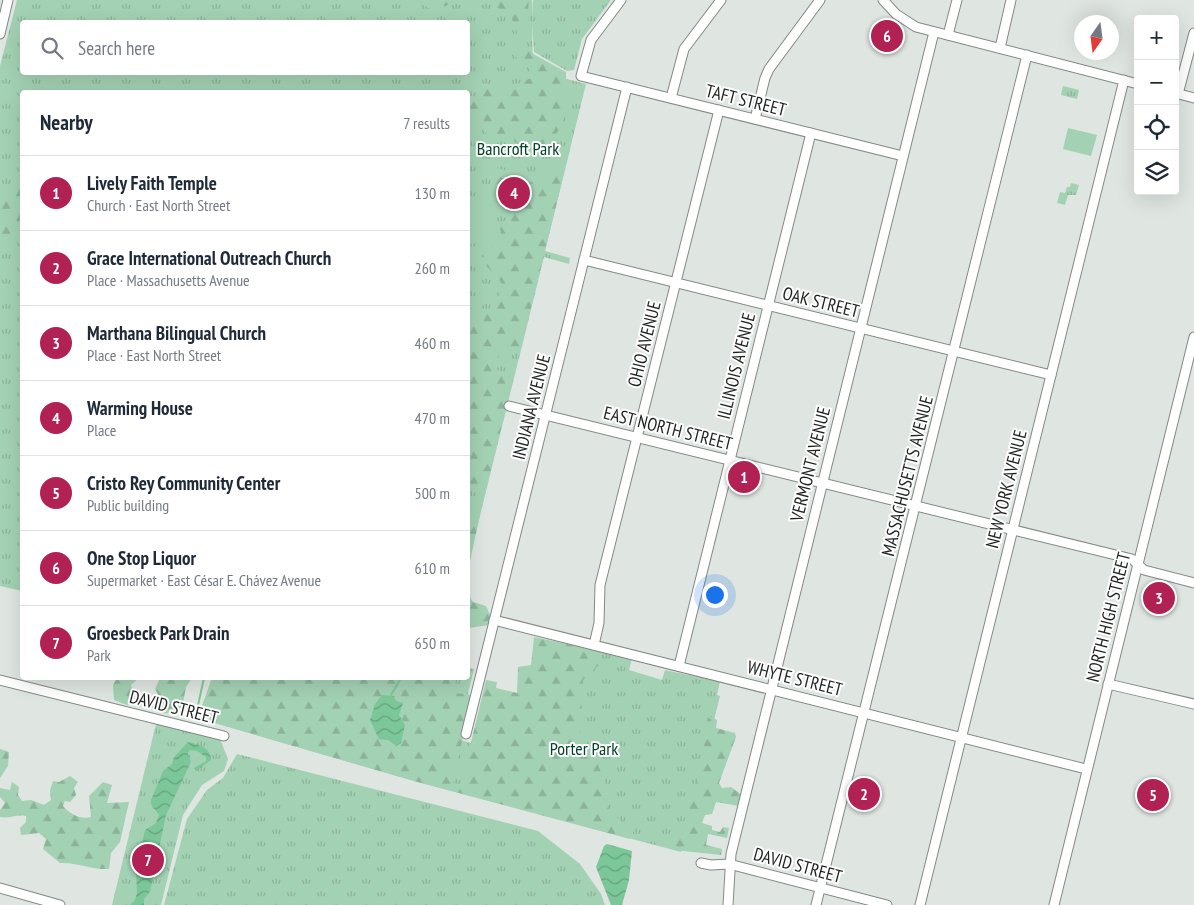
<!DOCTYPE html>
<html lang="en">
<head>
<meta charset="utf-8">
<style>
	body { margin:0; font-family:"PT Sans Narrow",sans-serif; background:#f2f2f3; color:#1f2937 }
	.controls { position:absolute; right:15px; top:15px; display:grid; overflow:hidden; border-radius:5px; box-shadow:0 5px 20px #0002 }
	.controls button { width:45px; height:45px; display:grid; place-items:center; padding:0; border:0; border-bottom:1px solid #e0e1e3; background:#fff; color:#1f2937; font:25px sans-serif }
	.compass { position:absolute; left:1074px; top:15px; width:45px; height:45px; border-radius:50%; background:#fff; box-shadow:0 5px 20px #0002; rotate:194deg }
	.you { position:absolute; left:714px; top:594px; width:18px; height:18px; margin:-12px; border:4px solid #fff; border-radius:50%; background:#1a73e8; box-shadow:0 0 0 8px #1a73e833 }
	.badge { display:grid; place-items:center; width:32px; height:32px; border-radius:50%; background:#b12154; color:#fff; font-size:16px; font-weight:700 }
	.pin { position:absolute; translate:-50% -50%; border:2px solid #fff; box-shadow:0 1px 5px #0006 }
	.list { margin:0; padding:0; list-style:none }
	h2 { display:flex; justify-content:space-between; align-items:center; height:65px; margin:0; padding:0 20px; font-size:21px }
	h2 small { font-size:16px; font-weight:400; color:#747a83 }
	.list li { display:grid; grid-template-columns:32px 1fr auto; gap:15px; align-items:center; box-sizing:border-box; height:75px; padding:0 20px; border-top:1px solid #e0e1e3 }
	.list b { display:block; font-size:19px; white-space:nowrap }
	.list p { margin:0; font-size:16px; white-space:nowrap; color:#747a83 }
	.list em { font-size:16px; font-style:normal; color:#747a83 }
	.icon { flex:none; width:28px; height:28px; fill:none; stroke:currentColor; stroke-width:2; stroke-linecap:round; stroke-linejoin:round }
	.map { position:relative; flex:none; width:1194px; height:905px; overflow:hidden }
	.search { position:absolute; background:#fff; box-shadow:0 5px 20px #0002; left:20px; top:20px; width:450px; height:55px; display:flex; align-items:center; gap:12px; box-sizing:border-box; padding:0 18px; border-radius:5px; color:#747a83; font-size:19px }
	.panel { position:absolute; background:#fff; box-shadow:0 5px 20px #0002; left:20px; top:90px; width:450px; height:590px; border-radius:5px }
	.map>svg:first-child { display:block }
</style>
</head>
<body>
<div class="map">
<svg width="1194" height="905" viewBox="0 0 1194 905">
	<defs>
		<pattern id="grass-tufts" width="24" height="20" patternUnits="userSpaceOnUse" patternTransform="scale(1.25)"><rect width="24" height="20" fill="#a3d1b3"/><path d="M3 7l-1-3M5 7V3M7 7l1-3M15 17l-1-3M17 17v-4M19 17l1-3" fill="none" stroke="#8cb39a"/></pattern>
		<pattern id="forest-firs" width="22" height="20" patternUnits="userSpaceOnUse" patternTransform="scale(1.25)"><rect width="22" height="20" fill="#a3d1b3"/><path d="M5 1l3.5 6h-7zM16 11l3.5 6h-7z" fill="#8cb39a"/></pattern>
		<pattern id="water-waves" width="16" height="10" patternUnits="userSpaceOnUse" patternTransform="scale(1.25)"><rect width="16" height="10" fill="#7cc799"/><path d="M0 5q4-4 8 0t8 0" fill="none" stroke="#65a17c"/></pattern>
	</defs>
	<rect width="100%" height="100%" fill="#dfe5e1"/>
	<g fill="url(#grass-tufts)" fill-rule="evenodd">
		<path d="M17,0H532V15L533,0H611L582,39L574,70L567,71L534,52L532,24L533,70L586,84L545,251L570,258L569,264L544,257L468,564V92H22V591L0,586V66ZM22,22H468V72H22Z"/>
		<path d="M1063,86L1079,90L1077,99L1061,95Z"/>
		<path d="M1071,183L1079,185L1076,195H1068L1065,205L1057,203L1060,192L1065,193L1067,187H1070Z"/>
		<path d="M595,650L632,658L629,670L662,680L665,670L720,682L717,695L720,696L681,852L414,781L208,721L201,709L212,678H468V668L474,669L457,739L471,743L484,691L524,700Z"/>
		<path d="M156,724L220,739L228,759L224,771L202,785L183,815L161,905H112Z"/>
		<path d="M237,754L538,831L580,864L601,894L605,905H164L187,819L207,790L223,778Z"/>
	</g>
	<g fill="url(#forest-firs)" fill-rule="evenodd">
		<path d="M423,0H455L446,6L428,8L422,2Z"/>
		<path d="M475,0H529C526,15 535,29 518,35L512,19L502,16L501,10L491,3H478Z"/>
		<path d="M519,46L566,72C566,96 569,127 547,143C542,147 530,147 524,148L509,138L490,137L475,122L468,129V102L486,87L506,89L531,78L530,67L519,64L515,54Z"/>
		<path d="M562,149H570L520,352L500,348L499,357L490,362C497,371 503,374 514,376L485,493L468,486V306L476,311L486,313L500,294L503,286C497,274 489,272 482,259L492,245L501,239L500,224L509,219L508,211L514,205L497,193L488,176L498,168C508,170 516,181 526,183C530,183 534,181 538,179C551,172 560,165 562,149Z"/>
		<path d="M16,181C31,212 21,226 2,251L0,249V213L8,185Z"/>
		<path d="M468,512L480,515L468,570Z"/>
		<path d="M468,594L473,602L486,606L491,617L489,625L468,628Z"/>
		<path d="M534,637L595,650L602,662L583,680L580,738C599,754 608,790 609,814L636,827L630,839L414,781L208,721L201,709L212,678H456L454,693L472,695L453,783L461,785L486,680L497,682L496,688L517,693L518,667L531,665ZM396,701L401,707L399,715L405,725L392,743L370,720L375,704Z"/>
		<path d="M117,678H139L131,685L136,702L127,705L114,700L113,685Z"/>
		<path d="M158,678H192L186,687L182,708C171,715 160,716 150,706L161,700L155,689L159,680Z"/>
		<path d="M711,717L717,720L716,728L735,733L736,737L719,783L722,788L731,787L742,795L739,806L716,802L712,814L705,815L702,823L712,826V830L720,832L723,827L729,828L727,838L708,834L706,845L722,849L721,855L674,850C686,813 709,762 704,723Z"/>
		<path d="M0,749L9,752L8,766L0,778Z"/>
		<path d="M70,776L78,782L74,788L76,795L70,802L65,801L63,806C70,814 80,820 91,817L89,796L103,782L112,785L107,803L129,802L120,842L111,853L109,869C92,870 77,862 60,863L43,849L46,839L39,833L21,835L20,828L26,822V816C16,814 10,819 0,817V810L5,803L0,797V788L10,790L12,782L19,787L18,795L22,801L31,800L44,805L51,800L50,790L53,781L59,782Z"/>
	</g>
	<g fill="#a3d1b3">
		<path d="M1068,128L1097,135L1091,156L1063,149Z"/>
		<path d="M488,197L498,238L468,245V202Z"/>
	</g>
	<g fill="url(#water-waves)">
		<path d="M382,695L394,696L396,701L403,703L399,715L405,725L401,743L396,746L388,740L379,739L370,720L375,704Z"/>
		<path d="M188,742C199,744 211,748 211,760L196,771L194,768L206,761V757L197,751L190,750L188,754L191,762L166,815L150,892L144,899V905H130L135,900L137,893L136,870L145,830L156,823L159,815L151,804V800L163,771L172,764L174,757Z"/>
		<path d="M607,844L632,851L629,880L622,905H611L596,867L604,846Z"/>
	</g>
	<g fill="none" stroke-linecap="round" stroke-linejoin="round">
		<g stroke="#7cc799" stroke-width="2">
			<path d="M391,695L401,678"/>
			<path d="M195,719L204,678"/>
		</g>
		<g stroke="#838985" stroke-width="11">
			<g id="minor">
				<path d="M621,0L591,40L581,76L903,156"/>
				<path d="M883,0L896,14L916,27L1138,84"/>
				<path d="M0,34L8,0"/>
				<path d="M948,35L957,0"/>
				<path d="M1000,48L1011,0"/>
				<path d="M1175,93L1194,98"/>
				<path d="M1178,94L1194,33"/>
				<path d="M671,98L684,49L721,0"/>
				<path d="M755,119L765,78L769,69L820,0"/>
				<path d="M584,260L1051,375"/>
				<path d="M509,406L1132,559L1144,570L1194,583"/>
				<path d="M494,620L1086,769"/>
				<path d="M594,645L599,623L600,585L719,110"/>
				<path d="M679,666L811,133"/>
				<path d="M0,680L224,736"/>
				<path d="M1108,684L1194,704"/>
				<path d="M466,734L627,87"/>
				<path d="M701,863L711,865L729,864L887,905"/>
				<path d="M0,888L60,905"/>
				<path d="M728,905L731,854L934,32"/>
				<path d="M816,905L1027,55"/>
				<path d="M920,905L1124,80"/>
				<path d="M1054,905L1194,337"/>
			</g>
		</g>
		<use href="#minor" stroke="#fff" stroke-width="9"/>
	</g>
	<g text-anchor="middle" dominant-baseline="central" stroke-width="4" stroke-linejoin="round" paint-order="stroke">
		<g font-size="18" fill="#1f2120" stroke="#fff">
			<text transform="translate(746 100) rotate(14)">TAFT STREET</text>
			<text transform="translate(821 302) rotate(14)">OAK STREET</text>
			<text transform="translate(644 344) rotate(-76)">OHIO AVENUE</text>
			<text transform="translate(736 366) rotate(-76)">ILLINOIS AVENUE</text>
			<text transform="translate(531 407) rotate(-76)">INDIANA AVENUE</text>
			<text transform="translate(668 428) rotate(14)">EAST NORTH STREET</text>
			<text transform="translate(810 464) rotate(-76)">VERMONT AVENUE</text>
			<text transform="translate(907 476) rotate(-76)">MASSACHUSETTS AVENUE</text>
			<text transform="translate(1006 489) rotate(-76)">NEW YORK AVENUE</text>
			<text transform="translate(1108 617) rotate(-76)">NORTH HIGH STREET</text>
			<text transform="translate(795 678) rotate(14)">WHYTE STREET</text>
			<text transform="translate(174 707) rotate(14)">DAVID STREET</text>
			<text transform="translate(798 865) rotate(15)">DAVID STREET</text>
		</g>
		<g font-size="18" fill="#034225" stroke="#fff">
			<text x="518" y="148">Bancroft Park</text>
			<text x="584" y="748">Porter Park</text>
		</g>
	</g>
</svg>
<div class="controls">
<button>+</button>
<button>−</button>
<button><svg class="icon" aria-label="locate" viewBox="0 0 24 24"><circle cx="12" cy="12" r="6"/><path d="M12 2v4M12 18v4M2 12h4M18 12h4"/></svg></button>
<button><svg class="icon" aria-label="layers" viewBox="0 0 24 24"><path d="M12 4l9 5-9 5-9-5zM3 14l9 5 9-5"/></svg></button>
</div>
<svg class="compass" viewBox="-18 -18 36 36"><path d="M0-13l5 13h-10z" fill="#e53935"/><path d="M0 13l5-13h-10z" fill="#747a83"/></svg>
<div class="you"></div>
<div class="pin badge" style="left:744px;top:477px">1</div>
<div class="pin badge" style="left:864px;top:794px">2</div>
<div class="pin badge" style="left:1159px;top:598px">3</div>
<div class="pin badge" style="left:514px;top:193px">4</div>
<div class="pin badge" style="left:1153px;top:795px">5</div>
<div class="pin badge" style="left:887px;top:36px">6</div>
<div class="pin badge" style="left:148px;top:860px">7</div>
<div class="search"><svg class="icon" aria-label="search" viewBox="0 0 24 24"><circle cx="10" cy="10" r="6"/><path d="M15 15l6 6"/></svg>Search here</div>
<section class="panel">
<h2>Nearby<small>7 results</small></h2>
<ul class="list">
<li><span class="badge">1</span><div><b>Lively Faith Temple</b><p>Church · East North Street</p></div><em>130 m</em></li>
<li><span class="badge">2</span><div><b>Grace International Outreach Church</b><p>Place · Massachusetts Avenue</p></div><em>260 m</em></li>
<li><span class="badge">3</span><div><b>Marthana Bilingual Church</b><p>Place · East North Street</p></div><em>460 m</em></li>
<li><span class="badge">4</span><div><b>Warming House</b><p>Place</p></div><em>470 m</em></li>
<li><span class="badge">5</span><div><b>Cristo Rey Community Center</b><p>Public building</p></div><em>500 m</em></li>
<li><span class="badge">6</span><div><b>One Stop Liquor</b><p>Supermarket · East César E. Chávez Avenue</p></div><em>610 m</em></li>
<li><span class="badge">7</span><div><b>Groesbeck Park Drain</b><p>Park</p></div><em>650 m</em></li>
</ul>
</section>
</div>
</body>
</html>
